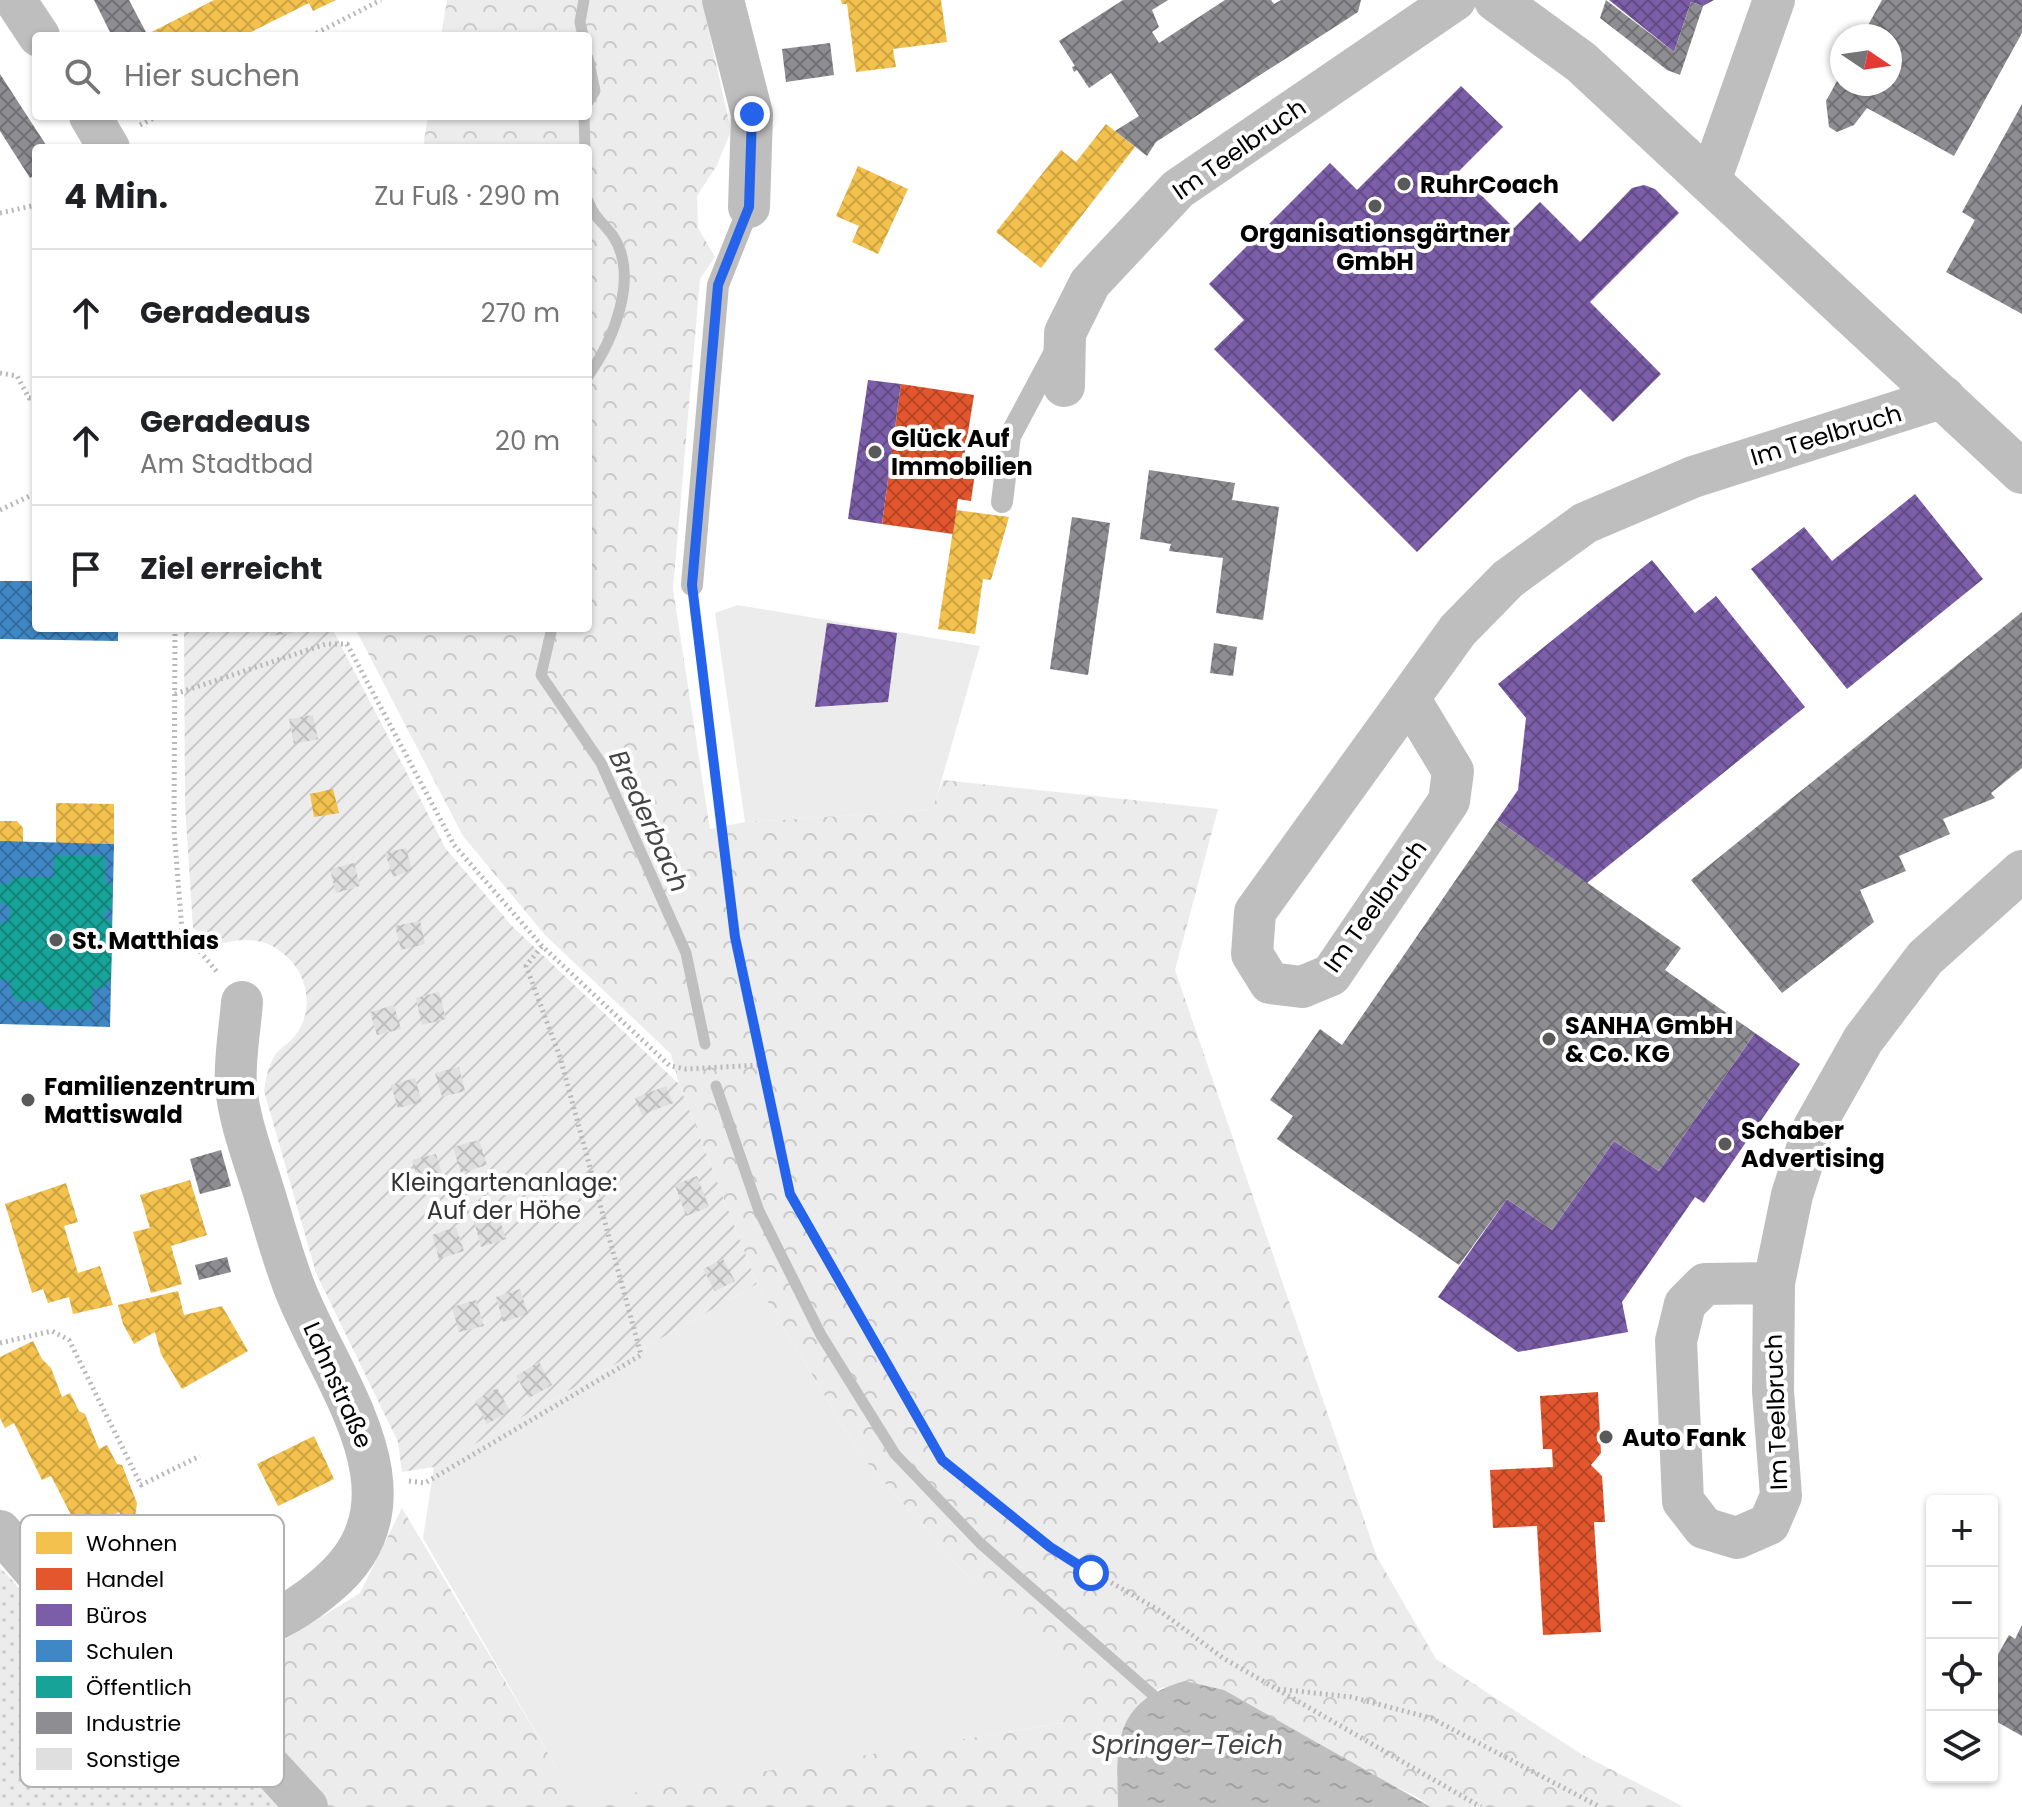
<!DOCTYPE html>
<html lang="de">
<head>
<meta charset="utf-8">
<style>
	body { margin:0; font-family:Poppins,sans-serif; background:#f2f2f2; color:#202124 }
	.controls { position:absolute; right:24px; bottom:24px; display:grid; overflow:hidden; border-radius:8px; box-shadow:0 2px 6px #0004 }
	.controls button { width:72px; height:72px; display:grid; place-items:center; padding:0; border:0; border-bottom:2px solid #e0e0e0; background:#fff; color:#202124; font:40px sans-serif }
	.compass { position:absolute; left:1830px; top:24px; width:72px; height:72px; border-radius:50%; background:#fff; box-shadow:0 2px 6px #0004; rotate:103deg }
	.stop { position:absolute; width:24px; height:24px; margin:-18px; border:6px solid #2563eb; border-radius:50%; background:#fff }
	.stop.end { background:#2563eb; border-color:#fff; box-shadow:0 2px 8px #0008 }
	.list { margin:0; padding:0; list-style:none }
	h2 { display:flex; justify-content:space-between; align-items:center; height:104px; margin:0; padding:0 32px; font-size:34px }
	h2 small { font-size:26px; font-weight:400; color:#757577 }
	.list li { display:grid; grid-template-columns:52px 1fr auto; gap:24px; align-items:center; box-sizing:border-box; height:128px; padding:0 32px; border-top:2px solid #e0e0e0 }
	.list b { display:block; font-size:30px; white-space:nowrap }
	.list p { margin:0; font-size:26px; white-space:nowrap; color:#757577 }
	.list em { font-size:26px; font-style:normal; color:#757577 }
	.icon { flex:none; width:44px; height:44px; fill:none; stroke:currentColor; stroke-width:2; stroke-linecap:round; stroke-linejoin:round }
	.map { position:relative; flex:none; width:2022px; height:1807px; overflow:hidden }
	.search { position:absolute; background:#fff; box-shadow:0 2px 6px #0004; left:32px; top:32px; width:560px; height:88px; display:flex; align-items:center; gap:20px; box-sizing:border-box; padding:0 28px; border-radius:8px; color:#757577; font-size:30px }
	.panel { position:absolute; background:#fff; box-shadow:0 2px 6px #0004; left:32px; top:144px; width:560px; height:488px; border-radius:8px }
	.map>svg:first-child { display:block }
</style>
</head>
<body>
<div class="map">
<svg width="2022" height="1807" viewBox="0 0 2022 1807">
	<defs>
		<pattern id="forest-crowns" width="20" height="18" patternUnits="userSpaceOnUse" patternTransform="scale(2)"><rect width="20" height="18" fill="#ececec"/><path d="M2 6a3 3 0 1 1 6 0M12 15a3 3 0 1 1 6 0" fill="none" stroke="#c9c9c9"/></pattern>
		<pattern id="park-dots" width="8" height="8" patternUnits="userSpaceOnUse" patternTransform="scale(2)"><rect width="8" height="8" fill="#ececec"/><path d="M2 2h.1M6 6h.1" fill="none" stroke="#c9c9c9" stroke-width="1.8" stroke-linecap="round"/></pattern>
		<pattern id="garden-furrows" width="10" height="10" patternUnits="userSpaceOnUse" patternTransform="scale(2)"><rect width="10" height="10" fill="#ececec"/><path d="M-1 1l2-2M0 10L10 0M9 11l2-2" fill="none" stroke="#c9c9c9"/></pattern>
		<pattern id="water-ripples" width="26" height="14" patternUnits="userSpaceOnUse" patternTransform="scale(2)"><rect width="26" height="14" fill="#bfbfbf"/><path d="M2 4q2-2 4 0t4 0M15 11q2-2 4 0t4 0" fill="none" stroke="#a2a2a2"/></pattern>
		<pattern id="homes-cross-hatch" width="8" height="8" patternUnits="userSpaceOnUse" patternTransform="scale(2)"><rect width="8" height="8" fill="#f2c14e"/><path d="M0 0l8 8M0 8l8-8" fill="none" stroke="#cea442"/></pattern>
		<pattern id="shops-cross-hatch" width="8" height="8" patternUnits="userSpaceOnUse" patternTransform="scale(2)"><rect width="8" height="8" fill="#e4572e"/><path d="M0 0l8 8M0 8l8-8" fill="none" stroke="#b64625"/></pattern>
		<pattern id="offices-cross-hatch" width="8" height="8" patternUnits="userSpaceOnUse" patternTransform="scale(2)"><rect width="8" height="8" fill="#7b5ea7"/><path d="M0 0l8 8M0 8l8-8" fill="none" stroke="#624b86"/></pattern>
		<pattern id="schools-cross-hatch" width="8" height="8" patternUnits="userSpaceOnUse" patternTransform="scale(2)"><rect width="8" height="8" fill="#3f88c5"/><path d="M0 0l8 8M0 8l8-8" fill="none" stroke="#326d9e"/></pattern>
		<pattern id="public-cross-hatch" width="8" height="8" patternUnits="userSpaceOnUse" patternTransform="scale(2)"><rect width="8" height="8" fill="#17a398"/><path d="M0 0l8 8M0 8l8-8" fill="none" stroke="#12827a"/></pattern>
		<pattern id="industry-cross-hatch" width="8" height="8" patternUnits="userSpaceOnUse" patternTransform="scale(2)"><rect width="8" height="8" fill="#8d8d92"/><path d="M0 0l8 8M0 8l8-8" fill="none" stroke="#717175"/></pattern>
		<pattern id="building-cross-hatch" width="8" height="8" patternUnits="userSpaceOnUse" patternTransform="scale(2)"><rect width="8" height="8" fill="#dfdfdf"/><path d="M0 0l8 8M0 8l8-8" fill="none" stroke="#bebebe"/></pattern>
	</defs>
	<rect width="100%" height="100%" fill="#fff"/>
	<g fill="#ececec">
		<path d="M738,605L980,646L933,810L745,822L715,613Z"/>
		<path d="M757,1284L862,1457L960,1568L1085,1685L1062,1723L577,1803L423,1538L434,1467Z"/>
	</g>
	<path fill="url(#forest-crowns)" d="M447,0H702L731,131L717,165L697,196L698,228L715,257L700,279L673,589L710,829L745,822L932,810L943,780L1218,809L1175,970L1377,1557L1436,1659L1581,1754L1684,1807H1431L1414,1795L1163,1687C1113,1716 1116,1753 1118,1807H322L203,1668L236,1660L281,1642L360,1593L402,1508L577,1802L1062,1723L1084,1685L960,1568L862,1457L757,1284L679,1084L671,1054L545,935L463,836L355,628H588V148H423L428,116H588V36H441Z"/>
	<path fill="url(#park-dots)" d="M0,1568C13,1580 27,1595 31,1614C35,1631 24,1647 25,1663C27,1699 60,1731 98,1720C116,1714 129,1700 142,1687L162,1686L178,1693L283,1807H0Z"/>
	<path fill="url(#garden-furrows)" d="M184,628H337L333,630L446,849L513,927L679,1084L757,1284L434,1467L402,1472L398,1442L316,1273L264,1091C266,1077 268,1067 275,1055C280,1048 287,1045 293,1038C315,1014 309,974 285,955C264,936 241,938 215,945L193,928L185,805Z"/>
	<path fill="url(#water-ripples)" d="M1185,1681L1224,1690L1431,1807H1118C1116,1742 1114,1701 1185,1681Z"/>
	<g fill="url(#homes-cross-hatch)">
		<path d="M214,0H336L313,11L309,3L243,36H144Z"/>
		<path d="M841,0H941L947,42L893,49L896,67L856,72L847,4H842Z"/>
		<path d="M1106,124L1135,147L1041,268L996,232L1061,150L1076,162Z"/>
		<path d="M858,166L908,189L878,254L852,242L859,226L836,216Z"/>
		<path d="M956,510L1009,517L991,580L983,579L975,634L938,629Z"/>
		<path d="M333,789L339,813L314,817L310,794Z"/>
		<path d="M56,803L114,804V844L56,843Z"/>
		<path d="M0,821H17L23,828V854L16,861L0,860Z"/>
		<path d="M190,1180L207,1235L171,1246L182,1284L151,1293L133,1232L150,1228L140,1195Z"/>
		<path d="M66,1183L78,1222L64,1226L78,1273L100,1266L113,1305L73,1314L69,1297L48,1303L43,1289L32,1293L5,1204Z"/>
		<path d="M178,1291L184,1315L222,1306L248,1351L182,1389L161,1354L155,1332L134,1344L123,1324L118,1305Z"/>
		<path d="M33,1341L42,1359L51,1368L62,1397L70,1393L79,1411L85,1414L99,1449L107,1445L117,1464L122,1465L137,1503L135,1517L122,1518L119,1512L80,1532L51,1476L42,1480L14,1423L5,1428L0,1418V1357Z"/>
		<path d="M314,1436L334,1479L278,1506L257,1464Z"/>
	</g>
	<g fill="url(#shops-cross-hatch)">
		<path d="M901,384L974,395L963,464L976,466L971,501L958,499L953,534L882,524Z"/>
		<path d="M1598,1392L1601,1453L1591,1465L1602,1476L1605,1522H1594L1601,1632L1543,1635L1537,1526L1493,1528L1490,1470L1553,1467L1552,1449H1543L1540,1396Z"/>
	</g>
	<g fill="url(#offices-cross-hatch)">
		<path d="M1609,0H1714L1703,6L1691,2L1674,52Z"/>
		<path d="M1461,86L1503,127L1458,172L1514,228L1540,202L1580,242L1632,188L1644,185L1655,189L1679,213L1590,302L1661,374L1613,422L1580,389L1417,552L1214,349L1244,320L1209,284L1330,163L1357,190Z"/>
		<path d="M868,380L901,384L882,524L848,519Z"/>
		<path d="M1915,494L1983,579L1847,689L1751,569L1804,527L1832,561Z"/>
		<path d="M1652,560L1695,613L1716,596L1805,707L1587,883L1497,820L1518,790L1526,718L1498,684Z"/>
		<path d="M827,623L897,633L888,702L815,707Z"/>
		<path d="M1755,1033L1800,1064L1704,1203L1695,1197L1622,1302L1628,1332L1518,1352L1438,1297L1507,1199L1552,1230L1614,1141L1659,1171Z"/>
	</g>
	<g fill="url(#schools-cross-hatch)">
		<path d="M0,581H36V628H118V641L0,639Z"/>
		<path d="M0,841L114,844L110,1027L0,1024Z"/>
	</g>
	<path fill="url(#public-cross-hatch)" d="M54,855L105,856V882L112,885V908L105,911V919L112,922L111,981H106L104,988H92V1010L49,1009L41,1001H18L11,993V982L0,979V924L10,919V907L0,902V884H10L13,877H54Z"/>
	<g fill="url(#industry-cross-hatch)">
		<path d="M94,0H129L148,36H112Z"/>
		<path d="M1123,0H1168L1152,10L1159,27L1152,32L1159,43L1225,0H1271L1274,4L1281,0H1361L1358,12L1156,142L1147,156L1115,131L1139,116L1111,73L1089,88L1077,70L1074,72L1072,67L1075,66L1059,41Z"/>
		<path d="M1606,0L1674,52L1691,2L1703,6L1680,75L1667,70L1600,18Z"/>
		<path d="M1882,0H2022V33L1954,156L1867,108L1854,125L1837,132L1829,127L1826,101L1842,72V84H1890V36H1862Z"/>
		<path d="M830,43L834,75L786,82L782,49Z"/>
		<path d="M0,74L48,148H36V174L30,178L0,131Z"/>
		<path d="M2022,104V314L1946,272L1975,220L1962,212Z"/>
		<path d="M1149,470L1235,483L1232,500L1279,507L1263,620L1216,613L1223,558L1169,551L1171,544L1140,539Z"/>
		<path d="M1072,517L1110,523L1088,675L1050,669Z"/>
		<path d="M2022,612V768L1991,793L1995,798L1943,819L1950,834L1899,856L1906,871L1860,890L1874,922L1782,993L1691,880Z"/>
		<path d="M1214,643L1237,647L1233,676L1210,673Z"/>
		<path d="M1497,820L1681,948L1665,970L1755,1033L1659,1171L1614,1141L1552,1230L1507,1199L1459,1265L1277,1139L1293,1116L1270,1100L1320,1029L1342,1045Z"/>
		<path d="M221,1150L231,1186L200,1194L190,1159Z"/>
		<path d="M227,1257L231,1272L199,1280L195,1265Z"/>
		<path d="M2022,1625V1736L1992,1719V1665L2009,1635L2015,1639Z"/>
	</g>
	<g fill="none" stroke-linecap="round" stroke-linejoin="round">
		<g stroke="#bfbfbf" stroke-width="11">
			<path d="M583,36L580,22L584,0"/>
			<path d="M588,58L595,91L588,102"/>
			<path d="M584,116L585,148"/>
			<path d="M588,201C595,219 603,222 613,236C640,277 613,341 588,376"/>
			<path d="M552,628L541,675L601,763L686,953L705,1044"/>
			<path d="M716,1086L759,1211L821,1335L895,1454L980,1543L1161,1702"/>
		</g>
	</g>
	<g fill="url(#building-cross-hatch)">
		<path d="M269,628H293V633L270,636Z"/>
		<path d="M313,715L318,739L294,744L289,719Z"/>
		<path d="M406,848L412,870L393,877L385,853Z"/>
		<path d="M354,863L360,886L336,893L330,869Z"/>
		<path d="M420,921L425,944L401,950L395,926Z"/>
		<path d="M439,992L446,1019L422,1025L416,998Z"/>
		<path d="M394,1005L401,1029L377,1035L370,1012Z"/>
		<path d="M459,1067L465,1091L442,1097L435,1073Z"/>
		<path d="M415,1078L422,1102L398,1108L391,1085Z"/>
		<path d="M666,1086L673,1103L642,1115L635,1098Z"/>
		<path d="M479,1140L487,1165L461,1173L453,1147Z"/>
		<path d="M436,1154L443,1177L419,1184L412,1160Z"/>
		<path d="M697,1176L709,1207L686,1216L675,1185Z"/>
		<path d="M498,1214L506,1239L481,1247L474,1221Z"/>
		<path d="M456,1227L464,1251L439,1259L432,1235Z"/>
		<path d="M723,1259L735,1281L715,1291L703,1269Z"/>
		<path d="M520,1289L528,1314L503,1322L496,1297Z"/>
		<path d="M476,1300L484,1326L459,1332L452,1307Z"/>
		<path d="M539,1362L552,1385L529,1398L516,1376Z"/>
		<path d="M497,1388L510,1411L487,1424L475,1401Z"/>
	</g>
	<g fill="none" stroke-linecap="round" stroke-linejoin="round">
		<g stroke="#b9b9b9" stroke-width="5" stroke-dasharray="2 4" stroke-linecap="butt">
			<path d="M311,36L381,0"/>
			<path d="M140,125L158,116"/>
			<path d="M0,213L36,205"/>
			<path d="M0,373L17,376L29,398H36"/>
			<path d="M0,510L36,493"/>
			<path d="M696,614L735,937L790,1194L942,1460L1050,1547L1160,1611L1223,1658L1481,1807"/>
			<path d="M175,628L174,830L182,930L218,973"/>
			<path d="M175,694L326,644H347L454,845L542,946L670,1066L686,1069L760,1065"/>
			<path d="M0,1343L52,1331L69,1340L141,1485L200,1456"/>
			<path d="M409,1481L425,1483L641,1355L560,1057L526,966L542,946"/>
			<path d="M1278,1689L1351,1697L1431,1718L1600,1807"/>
		</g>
		<g stroke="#bebebe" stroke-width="22">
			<path d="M1002,502L1010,436L1057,348"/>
			<path d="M692,585L718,285L749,207"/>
		</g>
		<g stroke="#bebebe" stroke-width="42">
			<path d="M15,0L39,36"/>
			<path d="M723,0L752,114L749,207"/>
			<path d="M90,116L109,148"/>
			<path d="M1710,181L1774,0"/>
			<path d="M1064,386L1065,333L1090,283L1178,189L1455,0"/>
			<path d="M1409,698L1453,771L1449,801L1331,975L1302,987L1270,983L1252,954L1255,912L1458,630L1508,579L1585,523L1693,477L1944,397"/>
			<path d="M1774,1283L1705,1284L1685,1304L1676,1341L1683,1501L1704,1528L1737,1538L1769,1524L1781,1496L1773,1391L1774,1283L1792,1195L1814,1127L1863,1040L1925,958L2022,871"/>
			<path d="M0,1531C25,1559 91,1644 125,1652C151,1658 200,1642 226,1637C265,1629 297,1611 327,1585C432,1497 328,1379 293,1284C281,1252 272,1218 262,1186C252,1154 239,1120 236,1086C234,1060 240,1029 242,1002"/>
			<path d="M163,1650L307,1807"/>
			<path d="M75,1666L95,1635"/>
		</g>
		<path stroke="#bebebe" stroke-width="44" d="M1496,0L1581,62L2022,472"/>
	</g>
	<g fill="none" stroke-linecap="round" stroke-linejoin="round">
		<path stroke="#2563eb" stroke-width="10" d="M752,114L749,207L718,285L692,585L735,937L790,1194L942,1460L1050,1547L1091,1573"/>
	</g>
	<g fill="#595959" stroke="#fff" stroke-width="3">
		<circle cx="1404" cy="184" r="8"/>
		<circle cx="1375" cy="206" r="8"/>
		<circle cx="875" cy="452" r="8"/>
		<circle cx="56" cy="940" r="8"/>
		<circle cx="1549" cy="1039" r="8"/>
		<circle cx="28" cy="1100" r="8"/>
		<circle cx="1725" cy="1144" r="8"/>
		<circle cx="1606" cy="1437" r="8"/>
	</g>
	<g text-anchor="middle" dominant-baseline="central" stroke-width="8" stroke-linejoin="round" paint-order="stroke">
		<g font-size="24" fill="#000" stroke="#fff">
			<text transform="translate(1239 149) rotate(-35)">Im Teelbruch</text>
			<text transform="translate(1826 435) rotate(-17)">Im Teelbruch</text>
			<text transform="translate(1375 906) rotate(-54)">Im Teelbruch</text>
			<text transform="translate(338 1385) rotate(66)">Lahnstraße</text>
			<text transform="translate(1776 1412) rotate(-92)">Im Teelbruch</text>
		</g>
		<g font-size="24" font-weight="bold" fill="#000" stroke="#fff" text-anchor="start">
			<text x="1420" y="184">RuhrCoach</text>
			<text x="1375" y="233" text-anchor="middle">Organisationsgärtner<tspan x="1375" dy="28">GmbH</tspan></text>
			<text x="891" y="438">Glück Auf<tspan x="891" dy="28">Immobilien</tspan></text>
			<text x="72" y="940">St. Matthias</text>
			<text x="1565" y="1025">SANHA GmbH<tspan x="1565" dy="28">&amp; Co. KG</tspan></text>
			<text x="44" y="1086">Familienzentrum<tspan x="44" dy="28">Mattiswald</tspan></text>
			<text x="1741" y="1130">Schaber<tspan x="1741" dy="28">Advertising</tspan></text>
			<text x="1622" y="1437">Auto Fank</text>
		</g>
		<g font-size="24" fill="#333" stroke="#fff">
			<text x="504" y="1182">Kleingartenanlage:<tspan x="504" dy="28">Auf der Höhe</tspan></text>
		</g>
		<g font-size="26" font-style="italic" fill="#444" stroke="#fff">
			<text transform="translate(649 821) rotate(65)">Brederbach</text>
			<text x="1187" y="1745">Springer-Teich</text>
		</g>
	</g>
	<rect x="20" y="1515" width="264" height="272" rx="12" fill="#fff" stroke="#b2b2b2" stroke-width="2"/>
	<rect x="36" y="1532" width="36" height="22" fill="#f2c14e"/>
	<rect x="36" y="1568" width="36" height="22" fill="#e4572e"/>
	<rect x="36" y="1604" width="36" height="22" fill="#7b5ea7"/>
	<rect x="36" y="1640" width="36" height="22" fill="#3f88c5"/>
	<rect x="36" y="1676" width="36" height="22" fill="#17a398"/>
	<rect x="36" y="1712" width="36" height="22" fill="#8d8d92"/>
	<rect x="36" y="1748" width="36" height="22" fill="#dfdfdf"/>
	<g font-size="22" fill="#000">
		<text x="86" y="1551">Wohnen</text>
		<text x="86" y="1587">Handel</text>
		<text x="86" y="1623">Büros</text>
		<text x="86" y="1659">Schulen</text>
		<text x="86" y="1695">Öffentlich</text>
		<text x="86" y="1731">Industrie</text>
		<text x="86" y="1767">Sonstige</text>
	</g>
</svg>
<div class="controls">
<button>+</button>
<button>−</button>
<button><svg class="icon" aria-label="locate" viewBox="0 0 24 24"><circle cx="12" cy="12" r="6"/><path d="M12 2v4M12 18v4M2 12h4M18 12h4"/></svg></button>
<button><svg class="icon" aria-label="layers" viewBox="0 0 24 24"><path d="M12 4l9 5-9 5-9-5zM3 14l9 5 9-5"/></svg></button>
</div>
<svg class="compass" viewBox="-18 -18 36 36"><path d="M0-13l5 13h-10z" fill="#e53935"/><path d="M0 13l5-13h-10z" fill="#757577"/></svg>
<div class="stop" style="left:1091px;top:1573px"></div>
<div class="stop end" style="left:752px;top:114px"></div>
<div class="search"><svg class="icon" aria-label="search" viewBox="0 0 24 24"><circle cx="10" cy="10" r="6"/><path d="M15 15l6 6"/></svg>Hier suchen</div>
<section class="panel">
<h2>4 Min.<small>Zu Fuß · 290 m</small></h2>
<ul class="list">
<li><svg class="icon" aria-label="ahead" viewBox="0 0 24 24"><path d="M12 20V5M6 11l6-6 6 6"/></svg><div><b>Geradeaus</b></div><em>270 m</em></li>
<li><svg class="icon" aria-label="ahead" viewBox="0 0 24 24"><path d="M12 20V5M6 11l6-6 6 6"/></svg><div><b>Geradeaus</b><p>Am Stadtbad</p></div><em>20 m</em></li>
<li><svg class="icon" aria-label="arrive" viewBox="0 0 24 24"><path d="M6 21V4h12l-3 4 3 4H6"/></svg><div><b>Ziel erreicht</b></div></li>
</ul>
</section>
</div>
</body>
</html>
